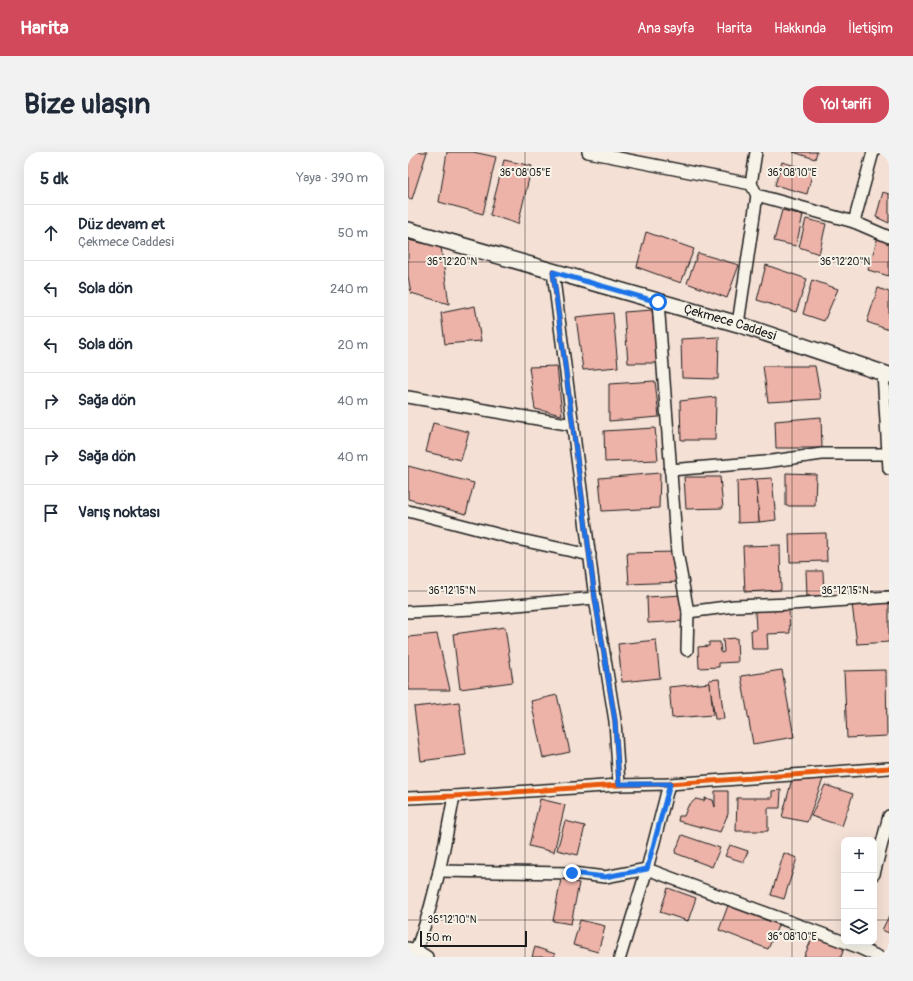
<!DOCTYPE html>
<html lang="tr">
<head>
<meta charset="utf-8">
<style>
	body { margin:0; font-family:Pangolin,sans-serif; background:#f2f2f3; color:#1f2937 }
	.controls { position:absolute; right:12px; bottom:12px; display:grid; overflow:hidden; border-radius:8px; box-shadow:0 4px 16px #0002 }
	.controls button { width:36px; height:36px; display:grid; place-items:center; padding:0; border:0; border-bottom:1px solid #e0e1e3; background:#fff; color:#1f2937; font:20px sans-serif }
	.scale { position:absolute; left:12px; bottom:10px; width:107px; box-sizing:border-box; padding-left:4px; border:2px solid #1c1c1c; border-top:0; font-size:11px; line-height:14px; white-space:nowrap; color:#1c1c1c; -webkit-text-stroke:3px #f7f3e8; paint-order:stroke }
	.stop { position:absolute; width:12px; height:12px; margin:-9px; border:3px solid #1a73e8; border-radius:50%; background:#fff }
	.stop.end { background:#1a73e8; border-color:#fff; box-shadow:0 1px 4px #0008 }
	.list { margin:0; padding:0; list-style:none }
	h2 { display:flex; justify-content:space-between; align-items:center; height:52px; margin:0; padding:0 16px; font-size:17px }
	h2 small { font-size:13px; font-weight:400; color:#747a83 }
	.list li { display:grid; grid-template-columns:26px 1fr auto; gap:12px; align-items:center; box-sizing:border-box; height:56px; padding:0 16px; border-top:1px solid #e0e1e3 }
	.list b { display:block; font-size:15px; white-space:nowrap }
	.list p { margin:0; font-size:13px; white-space:nowrap; color:#747a83 }
	.list em { font-size:13px; font-style:normal; color:#747a83 }
	.icon { flex:none; width:22px; height:22px; fill:none; stroke:currentColor; stroke-width:2; stroke-linecap:round; stroke-linejoin:round }
	.map { position:relative; flex:none; width:481px; height:805px; overflow:hidden; border-radius:16px }
	header { display:flex; align-items:center; gap:24px; box-sizing:border-box; height:56px; padding:0 20px; background:#d1495b; color:#fff }
	header strong { font-size:19px }
	nav { display:flex; gap:22px; margin-inline-start:auto; font-size:14px }
	.intro { display:flex; align-items:center; justify-content:space-between; box-sizing:border-box; height:96px; padding:0 24px }
	h1 { margin:0; font-size:28px }
	.button { padding:10px 18px; border-radius:16px; background:#d1495b; color:#fff; font-size:14px; font-weight:700 }
	main { display:flex; gap:24px; padding:0 24px }
	aside { flex:1; background:#fff; border-radius:16px; box-shadow:0 4px 16px #0002 }
	.map>svg:first-child { display:block }
</style>
</head>
<body>
<header>
<strong>Harita</strong>
<nav><a>Ana sayfa</a><a>Harita</a><a>Hakkında</a><a>İletişim</a></nav>
</header>
<div class="intro"><h1>Bize ulaşın</h1><a class="button">Yol tarifi</a></div>
<main>
<aside>
<h2>5 dk<small>Yaya · 390 m</small></h2>
<ul class="list">
<li><svg class="icon" aria-label="ahead" viewBox="0 0 24 24"><path d="M12 20V5M6 11l6-6 6 6"/></svg><div><b>Düz devam et</b><p>Çekmece Caddesi</p></div><em>50 m</em></li>
<li><svg class="icon" aria-label="left" viewBox="0 0 24 24"><path d="M17 20v-9H6M10 6l-5 5 5 5"/></svg><div><b>Sola dön</b></div><em>240 m</em></li>
<li><svg class="icon" aria-label="left" viewBox="0 0 24 24"><path d="M17 20v-9H6M10 6l-5 5 5 5"/></svg><div><b>Sola dön</b></div><em>20 m</em></li>
<li><svg class="icon" aria-label="right" viewBox="0 0 24 24"><path d="M7 20v-9h11M14 6l5 5-5 5"/></svg><div><b>Sağa dön</b></div><em>40 m</em></li>
<li><svg class="icon" aria-label="right" viewBox="0 0 24 24"><path d="M7 20v-9h11M14 6l5 5-5 5"/></svg><div><b>Sağa dön</b></div><em>40 m</em></li>
<li><svg class="icon" aria-label="arrive" viewBox="0 0 24 24"><path d="M6 21V4h12l-3 4 3 4H6"/></svg><div><b>Varış noktası</b></div></li>
</ul>
</aside>
<div class="map">
<svg width="481" height="805" viewBox="0 0 481 805">
	<rect width="100%" height="100%" fill="#f4e0d5"/>
	<filter id="ink" filterUnits="userSpaceOnUse"><feTurbulence type="fractalNoise" baseFrequency=".025" numOctaves="2"/><feDisplacementMap in="SourceGraphic" scale="8" xChannelSelector="R" yChannelSelector="G"/><feConvolveMatrix kernelMatrix="1 2 1 2 8 2 1 2 1" color-interpolation-filters="sRGB"/></filter>
	<g filter="url(#ink)">
		<g fill="#edb3a9" stroke="#1c1c1c">
			<path d="M0,0H19L4,47L0,46Z"/>
			<path d="M39,0H65L88,5L75,62L31,50Z"/>
			<path d="M385,0H409L407,7Z"/>
			<path d="M96,8L124,14L110,72L82,63Z"/>
			<path d="M374,10L405,19L399,42L367,33Z"/>
			<path d="M475,40L481,42V71L468,65Z"/>
			<path d="M374,58L395,63L388,94L366,89Z"/>
			<path d="M398,67L418,72L411,102L391,95Z"/>
			<path d="M238,80L286,97L273,131L229,115Z"/>
			<path d="M470,85L481,89V124L460,118Z"/>
			<path d="M0,88L33,95L41,152L3,141L0,124Z"/>
			<path d="M290,101L331,113L319,146L279,131Z"/>
			<path d="M358,113L399,127L388,160L349,148Z"/>
			<path d="M404,128L430,137L416,169L395,162Z"/>
			<path d="M470,136L481,140V178L459,170Z"/>
			<path d="M67,154L73,189L37,192L33,161Z"/>
			<path d="M244,158L250,211H220L216,160Z"/>
			<path d="M205,161L210,215L175,218L168,165Z"/>
			<path d="M311,185L310,227L274,226L273,187Z"/>
			<path d="M149,214L154,263L127,257L121,215Z"/>
			<path d="M355,214H407L413,247L360,250Z"/>
			<path d="M247,229L251,265L201,269V232Z"/>
			<path d="M308,245L307,288H273L272,249Z"/>
			<path d="M413,265L414,296H368L367,269Z"/>
			<path d="M25,271L61,280L53,308L18,300Z"/>
			<path d="M247,276L250,308L197,310L196,279Z"/>
			<path d="M0,314L66,331L58,362L0,347Z"/>
			<path d="M252,321L251,356L194,359L191,326Z"/>
			<path d="M378,321L408,322L407,354H378Z"/>
			<path d="M276,325H312L315,356L278,357Z"/>
			<path d="M364,326L368,368L351,370L348,327Z"/>
			<path d="M348,327L351,370L330,371L329,329Z"/>
			<path d="M418,381L419,409L382,410L381,382Z"/>
			<path d="M372,393L373,438L337,440L335,394Z"/>
			<path d="M269,400L270,430L221,432L219,401Z"/>
			<path d="M398,419H415L416,444H399Z"/>
			<path d="M275,443L276,469L240,471L239,445Z"/>
			<path d="M481,448V490L449,492L444,452Z"/>
			<path d="M381,458L382,481L359,482L360,497H344L343,478H348L347,459Z"/>
			<path d="M97,475L105,530L52,537L45,482Z"/>
			<path d="M29,482L42,538H0V485Z"/>
			<path d="M329,486L330,510L311,511V515L291,516L290,495L301,494V490H312L313,501L316,500L315,487Z"/>
			<path d="M248,488L252,526L214,530L210,492Z"/>
			<path d="M374,518L386,585L345,592L333,524Z"/>
			<path d="M478,518L479,584L439,586L436,519Z"/>
			<path d="M311,527L316,567H307L301,528Z"/>
			<path d="M302,531L305,563L264,566L261,535Z"/>
			<path d="M149,543L162,600L135,606L123,549Z"/>
			<path d="M51,550L58,603L13,609L6,555Z"/>
			<path d="M404,625L415,627L399,670L374,665L384,627L402,628Z"/>
			<path d="M417,633L445,642L434,674L403,664Z"/>
			<path d="M373,638L372,656H360V679H328L329,646H364V639Z"/>
			<path d="M307,639H320V662L312,680L270,669L271,664H276L280,654L288,647L296,649L297,646L305,648L307,655Z"/>
			<path d="M132,647L157,653L146,700L121,694Z"/>
			<path d="M157,669L177,674L170,703L149,698Z"/>
			<path d="M274,683L312,696L304,715L267,701Z"/>
			<path d="M322,693L340,699L336,710L317,704Z"/>
			<path d="M376,701L389,706L376,747L363,743Z"/>
			<path d="M153,727L171,731L163,772L145,769Z"/>
			<path d="M260,736L288,746L280,769L252,760Z"/>
			<path d="M322,748L373,767L360,797L311,778Z"/>
			<path d="M481,764V781L474,778Z"/>
			<path d="M172,768L197,774L190,800L165,793Z"/>
			<path d="M405,784L436,796L433,805H396Z"/>
			<path d="M127,795L147,802L146,805H124Z"/>
		</g>
		<g fill="none" stroke-linecap="round" stroke-linejoin="round">
			<g stroke="#1c1c1c" stroke-width="14">
				<g id="street">
					<path d="M180,0L343,32"/>
					<path d="M349,43L446,70L481,85"/>
					<path d="M446,70L465,0"/>
					<path d="M145,120L187,446L207,569L211,633"/>
					<path d="M250,150L269,400L280,460L279,498"/>
					<path d="M330,172L349,43L343,32L348,0"/>
					<path d="M475,221L481,317"/>
					<path d="M0,245L165,273"/>
					<path d="M262,318L357,310L414,302H480"/>
					<path d="M0,359L104,386L182,403"/>
					<path d="M0,460L64,457L187,446"/>
					<path d="M280,460L326,454L383,452L481,445"/>
					<path d="M0,646L46,644L211,633L261,632L481,616"/>
					<path d="M31,719L164,721L197,725L239,717L447,794L471,805"/>
					<path d="M466,722L481,664"/>
					<path d="M0,796L8,798L19,805"/>
					<path d="M5,805C26,756 36,696 46,644"/>
					<path d="M212,805L239,717L261,632"/>
				</g>
			</g>
			<g stroke="#1c1c1c" stroke-width="18">
				<g id="secondary">
					<path id="s1" d="M0,78L330,172L481,223"/>
				</g>
			</g>
			<use href="#street" stroke="#f7f3e8" stroke-width="11"/>
			<use href="#secondary" stroke="#f7f3e8" stroke-width="15"/>
			<g stroke="#f7f3e8" stroke-width="8">
				<g id="cycleway">
					<path d="M145,120L187,446L207,569L211,633"/>
					<path d="M0,646L46,644L211,633L261,632L481,616"/>
				</g>
			</g>
			<use href="#cycleway" stroke="#e8590c" stroke-width="5"/>
		</g>
	</g>
	<g fill="none" stroke-linecap="round" stroke-linejoin="round" filter="url(#ink)">
		<path stroke="#1a73e8" stroke-width="5" d="M164,721L197,725L239,717L262,632H211L207,569L187,446L145,120L250,150"/>
	</g>
	<path fill="none" stroke="#1c1c1c" stroke-width="1" stroke-opacity="0.45" d="M117,0V805M384,0V805M0,110H481M0,439H481M0,768H436M466,768H481"/>
	<g text-anchor="middle" dominant-baseline="central" stroke-width="4" stroke-linejoin="round" paint-order="stroke">
		<g font-size="13" fill="#1c1c1c" stroke="#f7f3e8">
			<text stroke="none"><textPath href="#s1" startOffset="335">Çekmece Caddesi</textPath></text>
		</g>
	</g>
	<g font-size="10" text-anchor="middle" fill="#1c1c1c" stroke="#f7f3e8" stroke-width="4" stroke-linejoin="round" paint-order="stroke">
		<text x="117" y="24">36°08'05"E</text>
		<text x="384" y="24">36°08'10"E</text>
		<text x="44" y="113">36°12'20"N</text>
		<text x="437" y="113">36°12'20"N</text>
		<text x="44" y="442">36°12'15"N</text>
		<text x="437" y="442">36°12'15"N</text>
		<text x="44" y="771">36°12'10"N</text>
		<text x="384" y="788">36°08'10"E</text>
	</g>
</svg>
<div class="controls">
<button>+</button>
<button>−</button>
<button><svg class="icon" aria-label="layers" viewBox="0 0 24 24"><path d="M12 4l9 5-9 5-9-5zM3 14l9 5 9-5"/></svg></button>
</div>
<div class="scale">50 m</div>
<div class="stop" style="left:250px;top:150px"></div>
<div class="stop end" style="left:164px;top:721px"></div>
</div>
</main>
</body>
</html>
